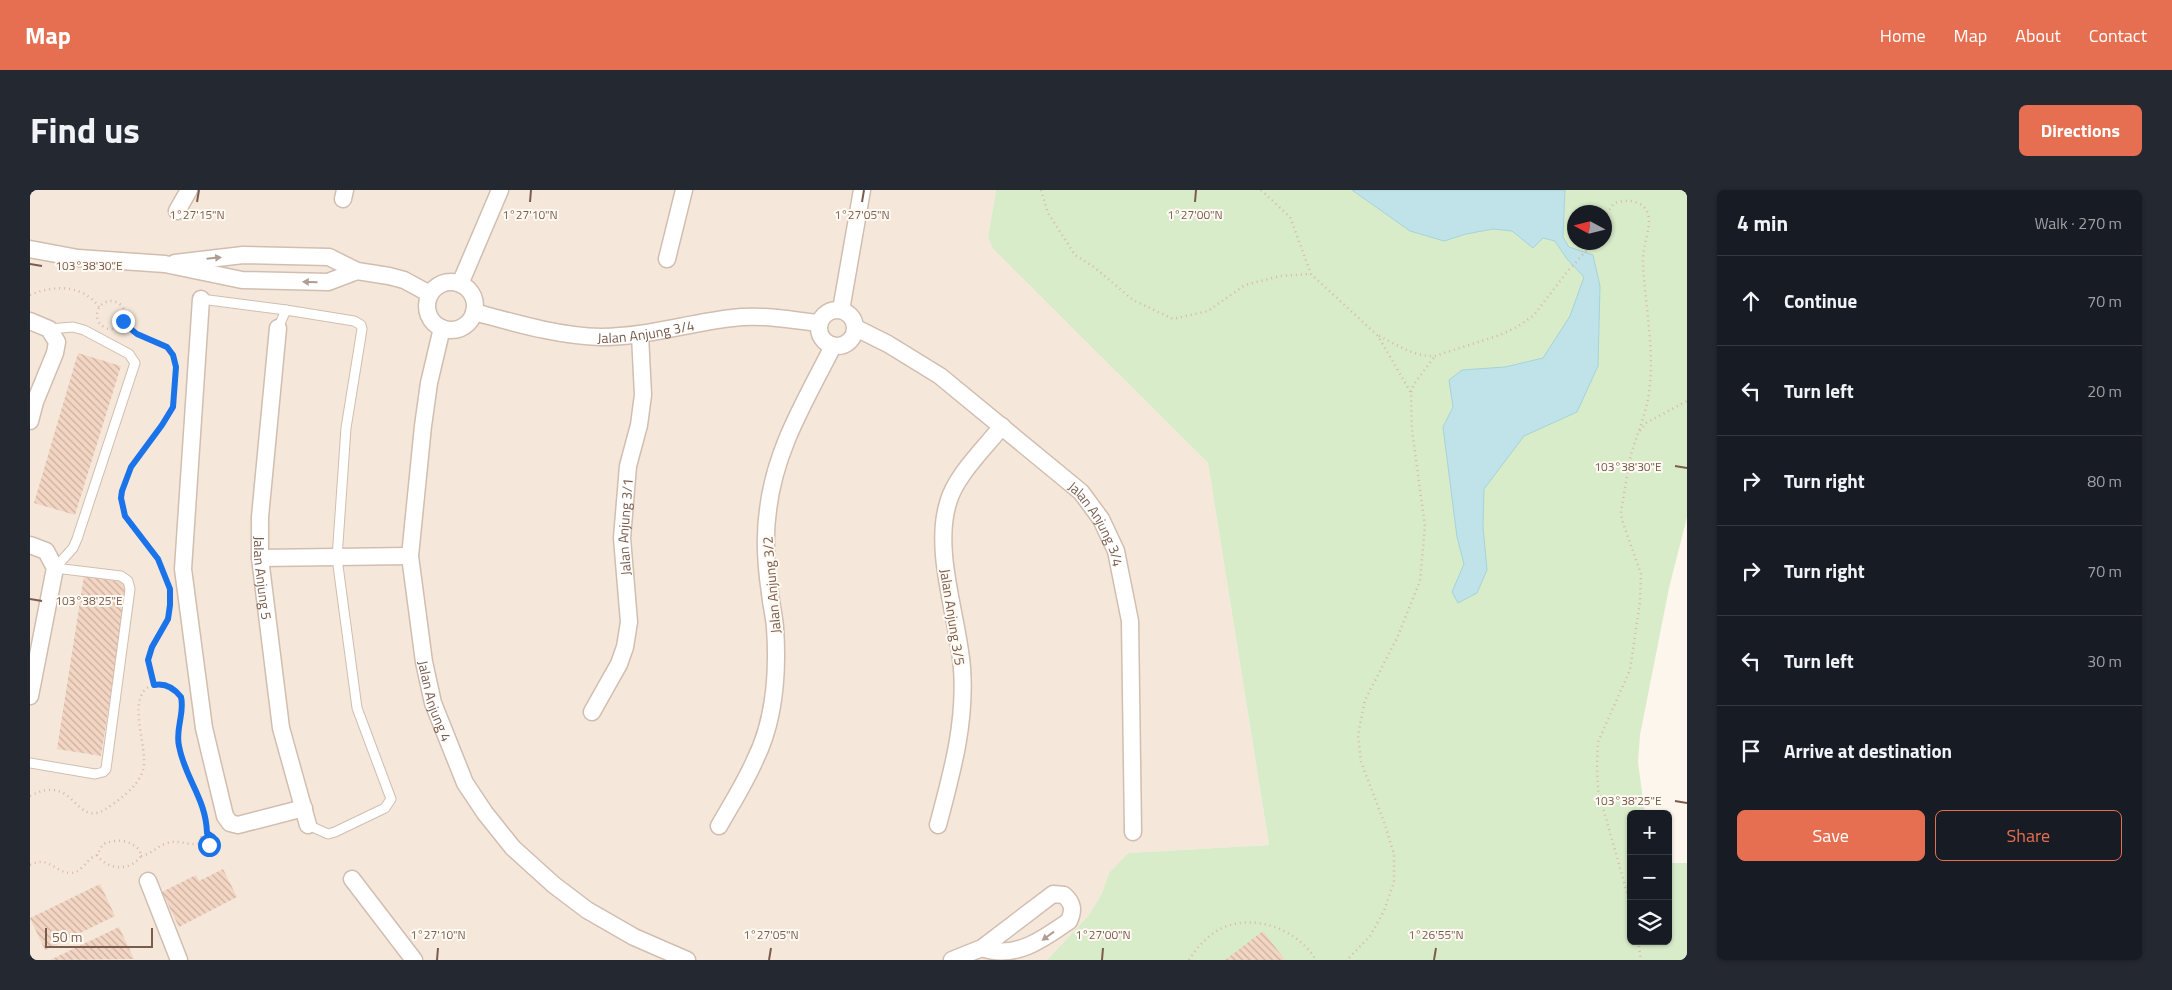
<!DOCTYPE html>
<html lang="en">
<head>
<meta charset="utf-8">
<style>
	body { margin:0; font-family:"Titillium Web",sans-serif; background:#242831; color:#f1f3f6 }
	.controls { position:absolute; right:15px; bottom:15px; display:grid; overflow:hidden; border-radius:8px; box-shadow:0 1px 4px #0004 }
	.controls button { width:45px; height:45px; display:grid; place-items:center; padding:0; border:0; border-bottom:1px solid #363941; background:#171b24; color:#f1f3f6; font:25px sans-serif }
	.compass { position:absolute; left:1537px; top:15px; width:45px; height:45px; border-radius:50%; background:#171b24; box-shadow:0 1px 4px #0004; rotate:277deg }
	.scale { position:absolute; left:15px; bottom:12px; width:108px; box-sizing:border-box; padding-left:5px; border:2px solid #7a5c4d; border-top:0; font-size:14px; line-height:18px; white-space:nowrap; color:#7a5c4d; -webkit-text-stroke:4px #fffaf3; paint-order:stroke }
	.stop { position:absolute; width:15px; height:15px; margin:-11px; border:4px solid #1a73e8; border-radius:50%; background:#fff }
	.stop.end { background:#1a73e8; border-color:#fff; box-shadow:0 1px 5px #0008 }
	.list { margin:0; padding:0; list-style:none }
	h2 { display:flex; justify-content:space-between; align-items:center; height:65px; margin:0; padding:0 20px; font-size:21px }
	h2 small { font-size:16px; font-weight:400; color:#9ea1a6 }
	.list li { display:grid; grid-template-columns:32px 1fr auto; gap:15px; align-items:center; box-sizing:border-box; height:90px; padding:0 20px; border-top:1px solid #363941 }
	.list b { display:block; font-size:19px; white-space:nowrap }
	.list em { font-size:16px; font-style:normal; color:#9ea1a6 }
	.actions { display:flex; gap:10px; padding:15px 20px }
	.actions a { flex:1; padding:11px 0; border:1px solid #e76f51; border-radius:8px; text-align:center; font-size:18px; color:#e76f51 }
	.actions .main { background:#e76f51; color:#fff }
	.icon { flex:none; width:28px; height:28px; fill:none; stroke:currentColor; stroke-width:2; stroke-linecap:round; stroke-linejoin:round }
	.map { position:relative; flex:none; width:1657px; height:770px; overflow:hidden; border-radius:8px }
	header { display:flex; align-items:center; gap:30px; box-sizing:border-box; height:70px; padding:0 25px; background:#e76f51; color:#fff }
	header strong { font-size:24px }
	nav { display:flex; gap:28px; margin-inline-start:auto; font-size:18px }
	.intro { display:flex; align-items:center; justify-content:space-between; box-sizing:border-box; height:120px; padding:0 30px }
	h1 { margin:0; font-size:35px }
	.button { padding:12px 22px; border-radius:8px; background:#e76f51; color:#fff; font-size:18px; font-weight:700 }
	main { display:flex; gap:30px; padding:0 30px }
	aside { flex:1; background:#171b24; border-radius:8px; box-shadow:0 1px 4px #0004 }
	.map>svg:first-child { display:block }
</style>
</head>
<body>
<header>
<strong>Map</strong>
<nav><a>Home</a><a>Map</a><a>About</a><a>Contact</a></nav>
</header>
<div class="intro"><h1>Find us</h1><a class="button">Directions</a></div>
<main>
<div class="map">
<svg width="1657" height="770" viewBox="0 0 1657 770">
	<defs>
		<pattern id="building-back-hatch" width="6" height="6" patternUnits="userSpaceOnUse" patternTransform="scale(1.25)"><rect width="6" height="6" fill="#f3d5c3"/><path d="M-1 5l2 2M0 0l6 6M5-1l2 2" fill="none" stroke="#cab0a1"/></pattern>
	</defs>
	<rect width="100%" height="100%" fill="#fdf6ec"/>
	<path fill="#f5e8da" d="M0,0H966L958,47L963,59L1178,273L1239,655L1098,663L1079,683L1072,703L1059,725L1017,770H0Z"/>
	<path fill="#d8ecc9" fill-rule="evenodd" d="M966,0H1657V327L1639,398L1610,545L1608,572L1615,624H1601V751H1638V673H1657V770H1017L1059,725L1072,703L1079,683L1098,663L1239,655L1178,273L963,59L958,47ZM1544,22H1574V52H1544Z"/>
	<path fill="#bfe3e8" stroke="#a5d3da" d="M1322,0H1535L1533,47L1539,57L1563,65L1570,96L1568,176L1547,222L1494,246L1454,299L1453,337L1457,380L1447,403L1428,413L1422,402L1434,374L1427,347L1413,237L1423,217L1419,190L1432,180L1475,177L1513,168L1540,126L1554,87L1537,69L1525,51L1513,48L1503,58L1482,41L1463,39L1436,44L1414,51L1380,41Z"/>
	<g fill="url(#building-back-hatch)">
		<path d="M48,163L91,176L45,325L4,313Z"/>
		<path d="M54,386L98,393L71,566L27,559Z"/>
		<path d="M193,679L207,707L149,737L132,702L166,685L169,691Z"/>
		<path d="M70,694L85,726L15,760L0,728Z"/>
		<path d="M89,737L104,769L20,770Z"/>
		<path d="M1233,741L1255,770H1195Z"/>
	</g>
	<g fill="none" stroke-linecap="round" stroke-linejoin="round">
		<g stroke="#d1beb0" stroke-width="11">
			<g id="lane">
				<path d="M171,109L256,120"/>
				<path d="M248,138L256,120L324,131L331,135L332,139L316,238L307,368L327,518L361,609L355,618L305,642L298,644L278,635"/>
				<path d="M19,139L43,137L54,140L99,164L105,173L47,349L43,358L25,378"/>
				<path d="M0,573L65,584L73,582L76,579L100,399L98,391L91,386L25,378"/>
			</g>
		</g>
		<g stroke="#d1beb0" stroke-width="19">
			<g id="street">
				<path d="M313,9L315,0"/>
				<path d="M147,21L159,0"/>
				<path d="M0,59L48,68L135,74L212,90L298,92L327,81"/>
				<path d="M637,69L654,0"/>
				<path d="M145,73L213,65L299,67L327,81L359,86L374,90L400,104"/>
				<circle cx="421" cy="116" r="24"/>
				<path d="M430,94L470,0"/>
				<path d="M171,109L153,379L174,538L195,626L200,633L208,635L274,618"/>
				<circle cx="807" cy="138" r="18"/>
				<path d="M811,120L832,0"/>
				<path id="s1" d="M444,122C485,133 528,146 571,147C616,147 658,133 702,128C731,124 760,130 789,133"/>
				<path d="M0,131L19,139L27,152L25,163L5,212L0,231"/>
				<path id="s2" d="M248,138L230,327V368L251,538L278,635"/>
				<path id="s3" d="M412,138L399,193L393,236L380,366L394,472L403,513L435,593L455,623L483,658L524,695L557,720L604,747L657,770"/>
				<path id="s4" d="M826,138L858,154L910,186L1051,302L1071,329L1086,361L1100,431L1103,642"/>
				<path d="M0,355L16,361L25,378L0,506"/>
				<path d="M230,368L380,366"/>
				<path id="s5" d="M562,522L589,474L595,457L599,432L592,348L598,276L609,235L613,205L610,145"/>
				<path d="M908,635C922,582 936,533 932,478C928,427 903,362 918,313C925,286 955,258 972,236"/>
				<path d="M689,636C701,615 715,593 725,570C745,530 748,480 745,437C744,425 741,414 740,403C736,376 734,347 738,320C745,259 776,210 803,156"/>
				<path d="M322,689L384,770"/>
				<path d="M118,691L149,770"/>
				<path d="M922,770L952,758L1023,704L1034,705C1043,713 1044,720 1039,731C1012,750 984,770 952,758"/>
			</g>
		</g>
		<g stroke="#d9b8a5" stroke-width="2.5" stroke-dasharray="1 4" stroke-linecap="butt">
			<path d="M1011,0L1018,23L1045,65L1064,77L1103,110L1143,129L1178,121L1215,95L1250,86L1281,84"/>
			<path d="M1231,0L1260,27L1281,84L1348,146L1381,203L1382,240L1395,336L1390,391L1367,448L1335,510L1328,545L1331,572L1354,632L1364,664V692L1354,721L1340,746L1317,770"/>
			<path d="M1574,28L1584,13C1600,8 1620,11 1619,33C1618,47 1612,59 1613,74C1615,116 1625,160 1619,203C1616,223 1608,242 1602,261C1597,280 1595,301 1591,321L1592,330L1611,384L1610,412L1600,480L1568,552L1567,576L1568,600L1601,717"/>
			<path d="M0,105C24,95 52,94 69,117"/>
			<circle cx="81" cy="125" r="14"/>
			<path d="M92,132L117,149L133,155L140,161L145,170L146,191L143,217L132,235L101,277L96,289L91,307L95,326L128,369L139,395"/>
			<path d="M1349,146C1368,155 1384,167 1405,166L1470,145L1487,137L1504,125L1537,82L1564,52"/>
			<path d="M1381,202L1384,194L1405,166"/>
			<path d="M1610,241L1616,233L1657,211"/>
			<path d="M124,495L118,475L119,464L138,429L140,407"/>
			<path d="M0,606C45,582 44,637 74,620C88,611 108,597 113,580C120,559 91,500 127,494C132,494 137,496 141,498C157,505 151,522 148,535C142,569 168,593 176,624C177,630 177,637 177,643"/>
			<circle cx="177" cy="649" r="6"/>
			<path d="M111,666C122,664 127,656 137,653C149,649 161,657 174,653"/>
			<path d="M0,675C19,665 25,683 41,683C52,683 57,668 67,665L73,654C87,649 100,649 110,661L111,666C100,682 77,680 67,665"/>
			<path d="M1608,751L1611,770"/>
			<path d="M1159,770C1167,757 1178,745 1192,738C1226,723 1268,740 1286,770"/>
		</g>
		<use href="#lane" stroke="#fff" stroke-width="9"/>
		<use href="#street" stroke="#fff" stroke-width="16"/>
	</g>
	<defs><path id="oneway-solid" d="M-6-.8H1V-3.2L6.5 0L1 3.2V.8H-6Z" transform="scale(1.25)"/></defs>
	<g fill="#af9d94">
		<use href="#oneway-solid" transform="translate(184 68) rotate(-6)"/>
		<use href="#oneway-solid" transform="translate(280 92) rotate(-179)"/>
		<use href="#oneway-solid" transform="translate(1018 746) rotate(144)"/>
	</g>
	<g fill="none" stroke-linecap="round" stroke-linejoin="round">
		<path stroke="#1a73e8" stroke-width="6" d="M93,131L92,132L107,144L137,157L143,165L146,177L143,217L132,235L101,277L92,301L91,308L95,326L128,369L140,399V415L138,429L122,457L118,470L124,495C135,493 144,498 151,507C155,523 145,539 149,556C155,589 176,608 177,643L183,647V651L179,655"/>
	</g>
	<path fill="none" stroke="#7a5c4d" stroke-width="2" d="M167,12L169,0M500,12L501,0M832,12L834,0M1165,12L1166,0M0,74L12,76M1645,276L1657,278M0,409L12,411M1645,611L1657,613M407,770L408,758M739,770L741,758M1072,770L1073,758M1404,770L1406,758"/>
	<g text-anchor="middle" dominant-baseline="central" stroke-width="4" stroke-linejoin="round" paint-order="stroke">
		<g font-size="14" fill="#7a5c4d" stroke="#fffaf3">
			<text stroke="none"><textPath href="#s1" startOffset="175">Jalan Anjung 3/4</textPath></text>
			<text stroke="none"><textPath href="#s4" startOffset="315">Jalan Anjung 3/4</textPath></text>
			<text stroke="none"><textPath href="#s5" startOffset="194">Jalan Anjung 3/1</textPath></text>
			<text stroke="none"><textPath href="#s2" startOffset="251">Jalan Anjung 5</textPath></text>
			<text transform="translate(741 395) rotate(-95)">Jalan Anjung 3/2</text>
			<text transform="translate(923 427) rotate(81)">Jalan Anjung 3/5</text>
			<text stroke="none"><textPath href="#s3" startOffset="378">Jalan Anjung 4</textPath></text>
		</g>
	</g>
	<g font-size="12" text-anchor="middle" fill="#7a5c4d" stroke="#fffaf3" stroke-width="4" stroke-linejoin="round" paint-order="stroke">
		<text x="167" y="29">1°27'15"N</text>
		<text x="500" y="29">1°27'10"N</text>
		<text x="832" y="29">1°27'05"N</text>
		<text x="1165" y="29">1°27'00"N</text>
		<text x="59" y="80">103°38'30"E</text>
		<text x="1598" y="281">103°38'30"E</text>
		<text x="59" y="415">103°38'25"E</text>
		<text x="1598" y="615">103°38'25"E</text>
		<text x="408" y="749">1°27'10"N</text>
		<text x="741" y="749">1°27'05"N</text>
		<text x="1073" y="749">1°27'00"N</text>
		<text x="1406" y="749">1°26'55"N</text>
	</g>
</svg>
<div class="controls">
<button>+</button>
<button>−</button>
<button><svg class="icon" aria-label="layers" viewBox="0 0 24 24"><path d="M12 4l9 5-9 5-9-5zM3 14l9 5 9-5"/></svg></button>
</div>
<svg class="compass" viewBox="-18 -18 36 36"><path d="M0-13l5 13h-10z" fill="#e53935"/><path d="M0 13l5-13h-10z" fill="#9ea1a6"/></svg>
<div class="scale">50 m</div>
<div class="stop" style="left:179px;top:655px"></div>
<div class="stop end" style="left:93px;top:131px"></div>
</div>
<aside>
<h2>4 min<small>Walk · 270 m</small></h2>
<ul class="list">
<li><svg class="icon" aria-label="ahead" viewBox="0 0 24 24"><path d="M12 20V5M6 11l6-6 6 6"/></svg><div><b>Continue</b></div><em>70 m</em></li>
<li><svg class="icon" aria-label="left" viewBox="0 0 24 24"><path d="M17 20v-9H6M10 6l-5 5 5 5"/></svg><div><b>Turn left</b></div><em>20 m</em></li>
<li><svg class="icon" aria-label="right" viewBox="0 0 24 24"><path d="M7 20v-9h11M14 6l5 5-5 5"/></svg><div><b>Turn right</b></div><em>80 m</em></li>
<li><svg class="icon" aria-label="right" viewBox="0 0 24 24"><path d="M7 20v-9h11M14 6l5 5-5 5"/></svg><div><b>Turn right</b></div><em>70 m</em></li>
<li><svg class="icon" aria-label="left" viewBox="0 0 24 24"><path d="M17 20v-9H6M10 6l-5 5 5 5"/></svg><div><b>Turn left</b></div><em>30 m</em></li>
<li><svg class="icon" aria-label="arrive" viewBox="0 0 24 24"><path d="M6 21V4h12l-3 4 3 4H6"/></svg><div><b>Arrive at destination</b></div></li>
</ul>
<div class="actions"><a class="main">Save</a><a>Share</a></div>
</aside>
</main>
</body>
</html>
